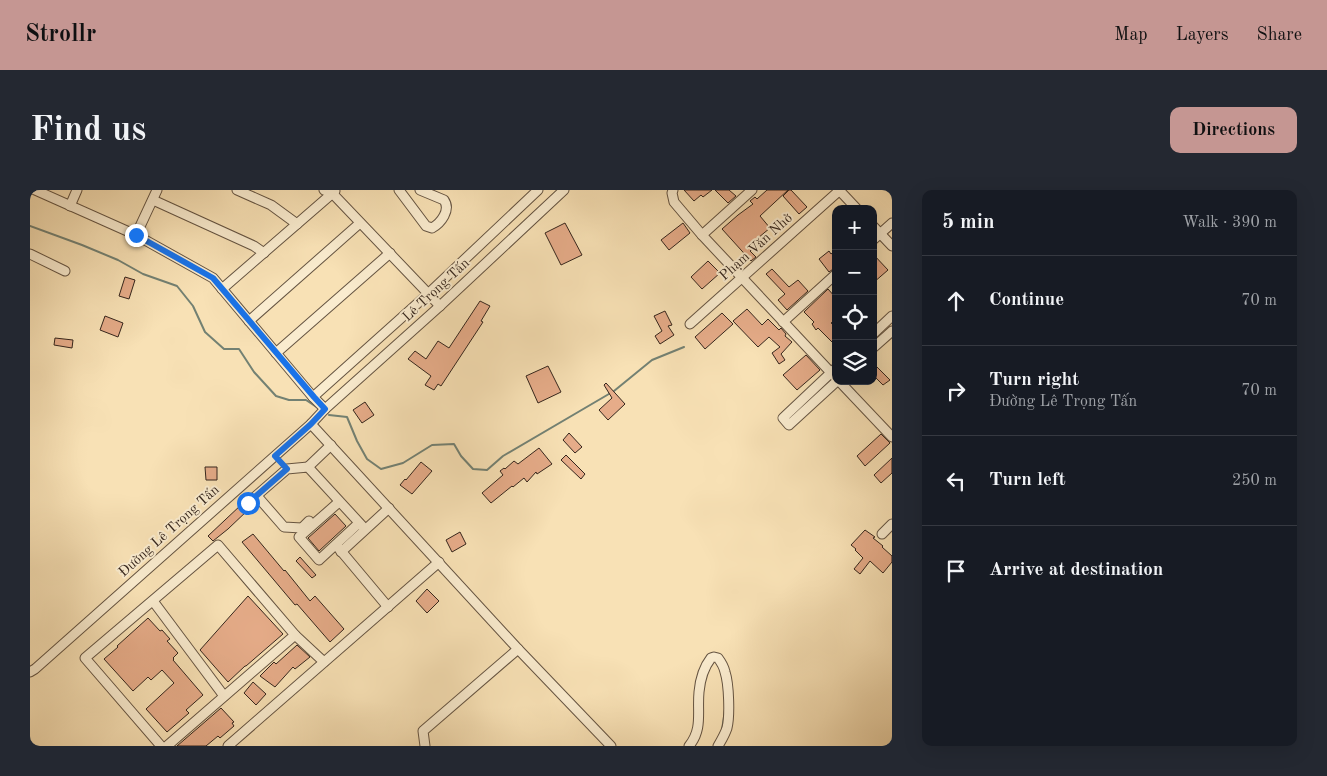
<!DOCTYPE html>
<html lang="en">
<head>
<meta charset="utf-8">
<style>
	body { margin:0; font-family:"Old Standard TT",serif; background:#242831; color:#f1f3f6 }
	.controls { position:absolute; right:15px; top:15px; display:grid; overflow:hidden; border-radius:10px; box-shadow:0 5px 20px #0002 }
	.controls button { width:45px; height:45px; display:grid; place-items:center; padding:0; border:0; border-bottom:1px solid #363941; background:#171b24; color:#f1f3f6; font:25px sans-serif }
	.stop { position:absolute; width:15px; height:15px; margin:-11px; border:4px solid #1a73e8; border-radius:50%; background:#fff }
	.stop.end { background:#1a73e8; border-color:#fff; box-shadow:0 1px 5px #0008 }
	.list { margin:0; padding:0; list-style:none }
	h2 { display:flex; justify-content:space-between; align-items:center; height:65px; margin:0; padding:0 20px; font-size:21px }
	h2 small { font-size:16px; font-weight:400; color:#9ea1a6 }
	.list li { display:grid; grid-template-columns:32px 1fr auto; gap:15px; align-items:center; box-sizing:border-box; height:90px; padding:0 20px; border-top:1px solid #363941 }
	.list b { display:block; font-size:19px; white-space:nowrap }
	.list p { margin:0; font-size:16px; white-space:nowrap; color:#9ea1a6 }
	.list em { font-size:16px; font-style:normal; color:#9ea1a6 }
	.icon { flex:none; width:28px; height:28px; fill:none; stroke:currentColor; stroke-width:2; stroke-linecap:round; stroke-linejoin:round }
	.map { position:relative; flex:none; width:862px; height:556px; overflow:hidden; border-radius:10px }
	header { display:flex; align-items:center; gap:30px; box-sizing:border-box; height:70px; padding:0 25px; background:#c59692; color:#111 }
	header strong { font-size:24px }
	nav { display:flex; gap:28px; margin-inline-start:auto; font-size:18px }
	.intro { display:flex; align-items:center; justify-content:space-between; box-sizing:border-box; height:120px; padding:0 30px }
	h1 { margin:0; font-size:35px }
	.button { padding:12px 22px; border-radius:10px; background:#c59692; color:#111; font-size:18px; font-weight:700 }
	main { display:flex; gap:30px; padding:0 30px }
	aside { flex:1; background:#171b24; border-radius:10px; box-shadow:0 5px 20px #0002 }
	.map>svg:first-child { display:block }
</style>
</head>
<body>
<header>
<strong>Strollr</strong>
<nav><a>Map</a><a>Layers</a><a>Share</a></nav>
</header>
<div class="intro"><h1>Find us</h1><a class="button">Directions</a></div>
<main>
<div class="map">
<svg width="862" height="556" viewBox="0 0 862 556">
	<rect width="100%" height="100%" fill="#f8e1b5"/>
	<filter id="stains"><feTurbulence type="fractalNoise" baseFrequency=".004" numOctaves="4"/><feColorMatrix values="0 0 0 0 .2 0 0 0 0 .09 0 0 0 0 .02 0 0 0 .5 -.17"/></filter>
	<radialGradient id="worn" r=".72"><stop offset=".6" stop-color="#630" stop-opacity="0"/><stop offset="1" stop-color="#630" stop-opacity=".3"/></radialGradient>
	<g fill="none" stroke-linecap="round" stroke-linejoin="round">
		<g stroke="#738173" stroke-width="2">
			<path d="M0,36L52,55L88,70L113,84L147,96L163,116L175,142L194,159H209L224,182L246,206L259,210H276L288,218"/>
			<path d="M299,225L317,227L327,251L337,269L351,279L373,273L402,255L424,254L431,266L443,279L457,280L473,266L584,201L622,170L654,157"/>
			<path d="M692,540L695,520"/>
		</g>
	</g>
	<g fill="#e6ac89" stroke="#34251c">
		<path d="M654,0H682L673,7L671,5L664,11Z"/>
		<path d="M685,0H699L706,6L698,13Z"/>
		<path d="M737,0H758L730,26L740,38L728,48L731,52L720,61L726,67L721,71L692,39L708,25L723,14L720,11L725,7L727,9Z"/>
		<path d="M759,0H761L777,17L769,24L753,6Z"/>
		<path d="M535,33L552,65L531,75L515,43Z"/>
		<path d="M653,33L660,43L639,60L631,50Z"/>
		<path d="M806,60V77L799,82L789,69L799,61L801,64Z"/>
		<path d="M843,64L858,80L843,93Z"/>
		<path d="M678,71L690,83L672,99L661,87Z"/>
		<path d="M742,79L759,97L768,90L778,101L757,120L748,110L755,104L736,84Z"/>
		<path d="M95,87L105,90L99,109L89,106Z"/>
		<path d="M798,99L806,108V129L801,133L806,137V156L788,138L786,140L782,134L784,132L774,122Z"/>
		<path d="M450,111L460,116L451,131L453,132L411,196L408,194L404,200L395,195L401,186L378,169L385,161L396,169L408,151L419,158Z"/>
		<path d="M717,119L732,135L738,129L749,140L751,138L756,144L755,146L762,152L751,164L755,170L749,174L742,163L750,157L739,147L728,157L703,131Z"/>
		<path d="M635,121L642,135L638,136L644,145L630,154L625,146L632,141L624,126Z"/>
		<path d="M692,123L703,134L675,159L665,147Z"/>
		<path d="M75,126L93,133L88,147L70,140Z"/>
		<path d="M25,148L43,150L42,158L24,155Z"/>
		<path d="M776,165L790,180L767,200L753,185Z"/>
		<path d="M843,173L860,190L853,195L843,185Z"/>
		<path d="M518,176L531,202L508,213L496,186Z"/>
		<path d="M576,193L595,214L578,230L569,220L582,208L574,195Z"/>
		<path d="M335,212L344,225L332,233L323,220Z"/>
		<path d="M539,243L552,257L545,263L533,250Z"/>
		<path d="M851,244L860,253L835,276L827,266Z"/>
		<path d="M509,258L522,274L507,284L506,282L497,292L494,288L483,297L482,296L461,313L452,303L473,285L470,281L474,278L475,279L484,271L488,274Z"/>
		<path d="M536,265L555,284L551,289L531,270Z"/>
		<path d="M862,268V283L851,293L844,285Z"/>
		<path d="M391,272L402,281L382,304L370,295L375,289L376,290Z"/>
		<path d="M175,277H187V290H176Z"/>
		<path d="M212,314L214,317L219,319L198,339L183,351L178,346Z"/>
		<path d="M305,324L316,336L289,361L278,348Z"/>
		<path d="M835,340L845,347L843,348L853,356L852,357L862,366V372L853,383L840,371L830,384L824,379L833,368L825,360L826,359L821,355Z"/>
		<path d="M430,342L436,354L422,362L416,350Z"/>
		<path d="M223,344L254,381L255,380L280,411L285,406L314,439L300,452L267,414L265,415L212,352Z"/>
		<path d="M270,367L286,385L282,388L266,371Z"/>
		<path d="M397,399L409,411L397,423L386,411Z"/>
		<path d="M218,406L253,444L216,476H215L198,492L170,460Z"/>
		<path d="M118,428L130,441L132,440L140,449L137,451L148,463L143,468L144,469L143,470L173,505L156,520L159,523L137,542L116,519L144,493L132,480L121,490L118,487L103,501L74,469L88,457L87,456Z"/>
		<path d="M267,455L280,467L265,479L263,477L245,497L230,486L244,472L246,474Z"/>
		<path d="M223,492L236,504L226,515L214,503Z"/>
		<path d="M191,518L204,532L202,533L204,536L190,548L188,546L176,556H147Z"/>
	</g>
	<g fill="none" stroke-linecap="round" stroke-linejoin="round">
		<g stroke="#655442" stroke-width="11">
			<g id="minor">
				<path d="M5,0L106,45L183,88L283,207L295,219"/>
				<path d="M207,0L241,15L267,34"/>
				<path d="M294,0L302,3L410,116"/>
				<path d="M369,0L396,36L402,38C411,33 421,20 414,10L390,0"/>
				<path d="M643,0L642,3L644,12L672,45L806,188"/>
				<path d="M809,0L827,19"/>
				<path d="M123,10L224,56L234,63"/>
				<path d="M40,16L47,0"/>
				<path d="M843,36L862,56"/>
				<path d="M106,45L127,0"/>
				<path d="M672,45L722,0"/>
				<path d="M843,50L862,33"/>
				<path d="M0,64L35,81"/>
				<path d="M192,99L305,1"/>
				<path d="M219,131L330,33"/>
				<path d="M753,132L806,84"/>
				<path d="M660,134L810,0"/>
				<path d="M843,144L862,126"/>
				<path d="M843,158L862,141"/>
				<path d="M246,163L360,63"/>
				<path d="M806,178L753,228L759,235L807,191"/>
				<path d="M809,191L862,247"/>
				<path d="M283,207L398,104L508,0"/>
				<path d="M281,234L488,459L581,556"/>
				<path d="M278,277L301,255"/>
				<path d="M227,306L254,337L272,338L279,331"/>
				<path d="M309,312L269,347L289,370L329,333"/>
				<path d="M218,313L257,279L278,277L335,339"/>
				<path d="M852,344L862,334"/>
				<path d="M306,355L358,417"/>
				<path d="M311,362L359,318"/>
				<path d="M123,411L194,506"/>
				<path d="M0,482L5,479L281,234L295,219L410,116L534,0"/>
				<path d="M131,556L55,468L188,355L265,445L294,472"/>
				<path d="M137,556L265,445"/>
				<path d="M198,556L409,372"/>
				<path d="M395,556L393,541L488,459"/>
				<path d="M659,556C673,539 667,522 669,502C670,491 674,477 681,468L684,467L688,468C691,472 694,477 695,482C699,494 700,526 697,538C695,544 691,551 688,556"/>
			</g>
		</g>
		<use href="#minor" stroke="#faeccf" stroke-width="9"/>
	</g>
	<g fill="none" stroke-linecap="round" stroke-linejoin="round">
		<path stroke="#1a73e8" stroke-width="6" d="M106,45L183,88L284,207L295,219L281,234L245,266L257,279L218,313"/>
	</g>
	<g text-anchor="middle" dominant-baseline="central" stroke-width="4" stroke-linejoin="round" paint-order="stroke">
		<g font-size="14" fill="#34251c" stroke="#faeccf">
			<text transform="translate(726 57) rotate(-42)">Phạm Văn Nhờ</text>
			<text transform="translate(406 100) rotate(-43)">Lê Trọng Tấn</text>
			<text transform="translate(139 341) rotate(-42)">Đường Lê Trọng Tấn</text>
		</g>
	</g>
	<rect width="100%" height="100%" filter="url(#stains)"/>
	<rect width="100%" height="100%" fill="url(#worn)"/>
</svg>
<div class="controls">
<button>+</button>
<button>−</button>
<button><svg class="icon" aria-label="locate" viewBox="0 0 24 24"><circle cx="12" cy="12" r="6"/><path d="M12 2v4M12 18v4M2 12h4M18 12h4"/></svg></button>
<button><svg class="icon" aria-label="layers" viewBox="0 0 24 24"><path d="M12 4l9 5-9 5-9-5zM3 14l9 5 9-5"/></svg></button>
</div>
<div class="stop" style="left:218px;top:313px"></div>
<div class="stop end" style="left:106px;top:45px"></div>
</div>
<aside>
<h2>5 min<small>Walk · 390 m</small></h2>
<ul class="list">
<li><svg class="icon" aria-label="ahead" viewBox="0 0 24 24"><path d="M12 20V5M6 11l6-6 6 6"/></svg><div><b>Continue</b></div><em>70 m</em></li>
<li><svg class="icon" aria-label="right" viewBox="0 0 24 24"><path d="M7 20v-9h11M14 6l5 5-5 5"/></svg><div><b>Turn right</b><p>Đường Lê Trọng Tấn</p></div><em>70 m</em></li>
<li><svg class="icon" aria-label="left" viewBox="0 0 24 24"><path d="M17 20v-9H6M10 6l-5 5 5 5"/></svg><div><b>Turn left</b></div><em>250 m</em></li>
<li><svg class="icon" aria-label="arrive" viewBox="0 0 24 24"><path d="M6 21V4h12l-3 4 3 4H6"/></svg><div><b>Arrive at destination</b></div></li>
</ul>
</aside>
</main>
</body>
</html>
